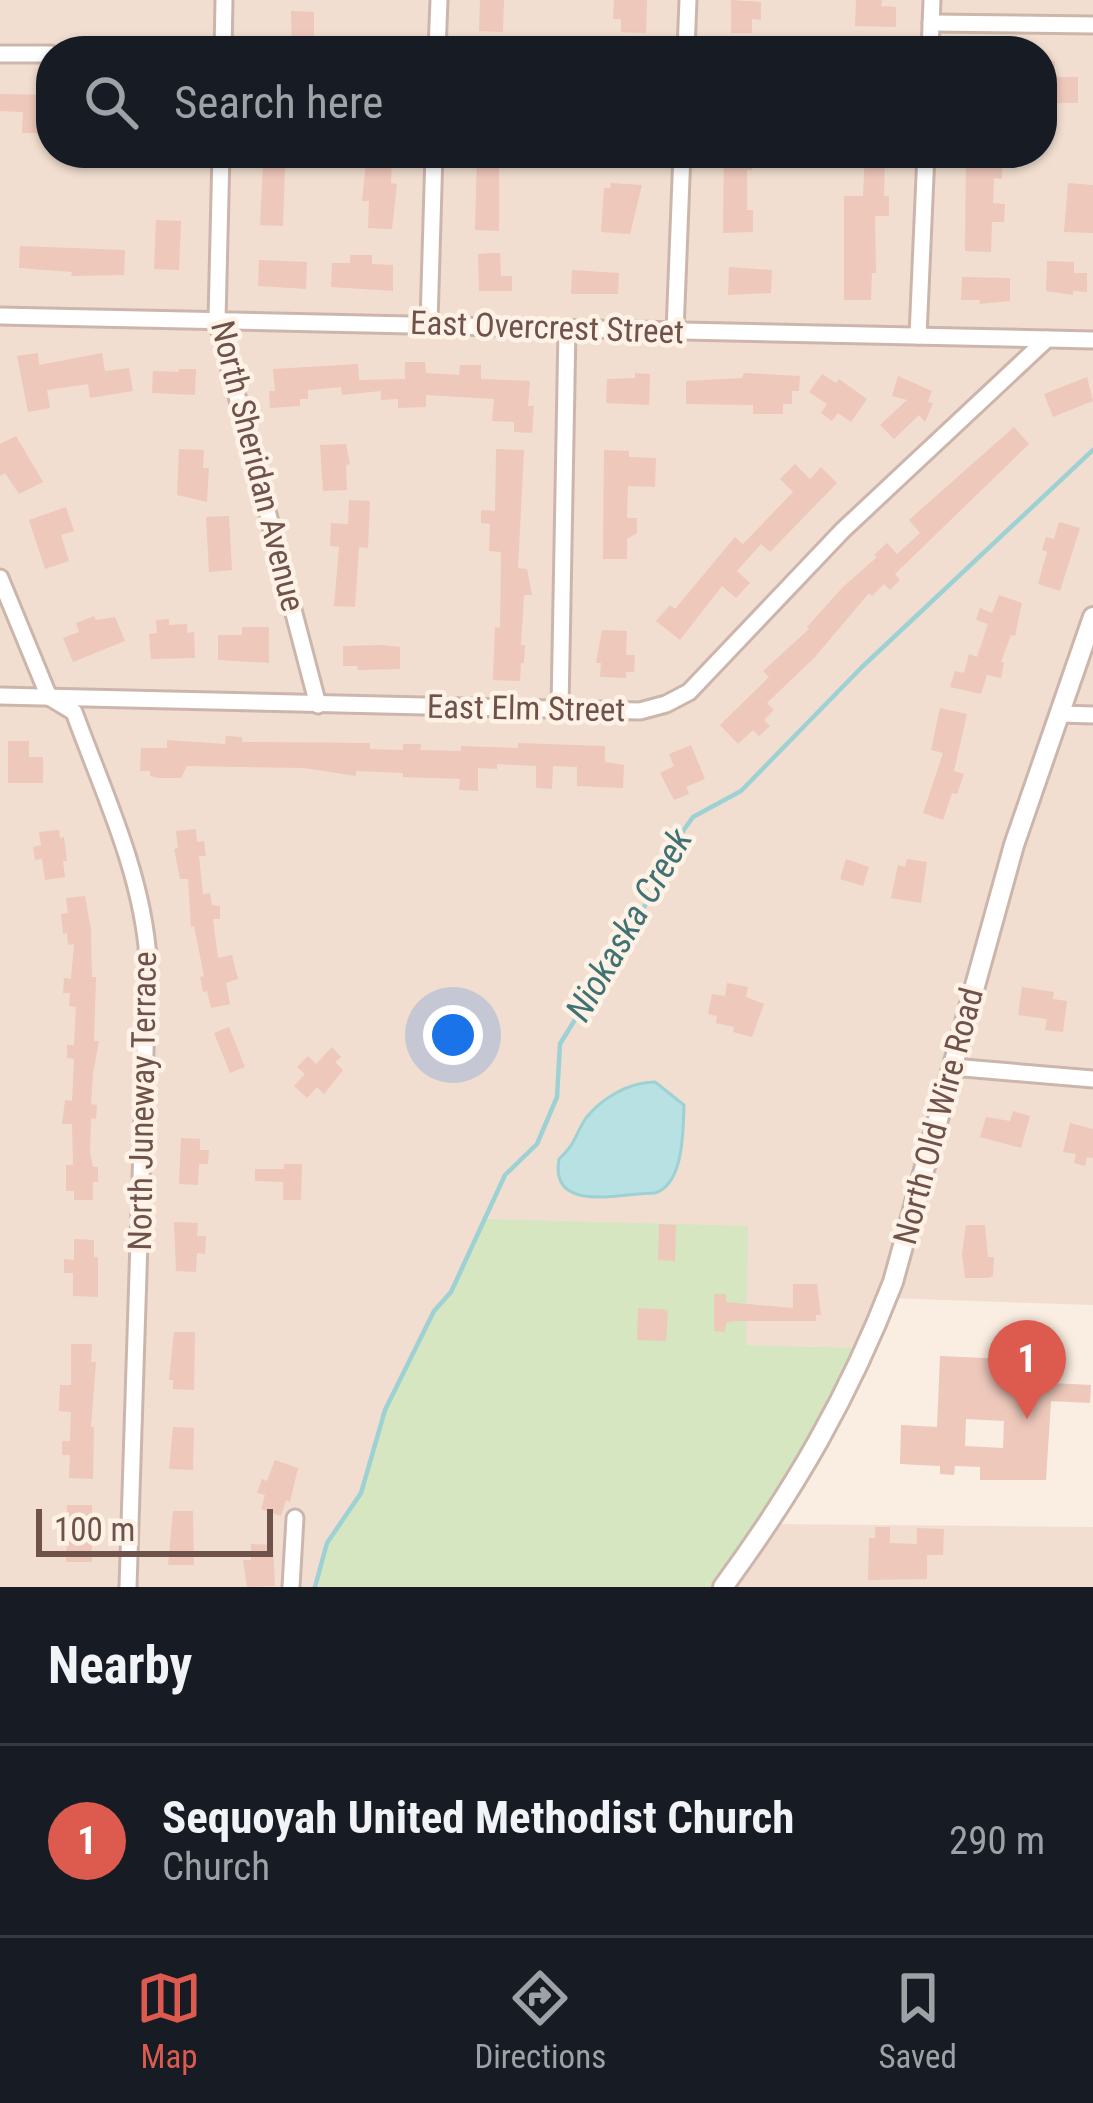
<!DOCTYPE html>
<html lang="en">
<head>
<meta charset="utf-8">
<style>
	body { margin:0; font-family:"Roboto Condensed",sans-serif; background:#20242c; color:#f1f3f6 }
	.scale { position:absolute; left:36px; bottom:30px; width:237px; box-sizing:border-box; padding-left:12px; border:6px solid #6f524a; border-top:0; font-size:33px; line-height:42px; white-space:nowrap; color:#6f524a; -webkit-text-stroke:9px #fef2e7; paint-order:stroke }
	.you { position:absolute; left:453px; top:1035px; width:42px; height:42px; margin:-30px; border:9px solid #fff; border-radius:50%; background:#1a73e8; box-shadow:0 0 0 18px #1a73e833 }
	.badge { display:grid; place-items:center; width:78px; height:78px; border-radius:50%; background:#dc5b4e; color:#fff; font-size:39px; font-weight:700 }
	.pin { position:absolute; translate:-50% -99px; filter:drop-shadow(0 3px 6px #0008) }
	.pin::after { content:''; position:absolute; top:63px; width:42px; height:36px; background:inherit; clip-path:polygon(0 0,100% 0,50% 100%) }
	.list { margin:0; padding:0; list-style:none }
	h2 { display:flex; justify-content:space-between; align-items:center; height:156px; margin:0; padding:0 48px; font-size:51px }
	h2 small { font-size:39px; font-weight:400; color:#9ea1a6 }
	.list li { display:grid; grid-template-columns:78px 1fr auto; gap:36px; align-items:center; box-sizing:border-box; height:192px; padding:0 48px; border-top:3px solid #363941 }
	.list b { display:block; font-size:45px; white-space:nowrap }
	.list p { margin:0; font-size:39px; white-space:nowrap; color:#9ea1a6 }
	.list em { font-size:39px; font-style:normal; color:#9ea1a6 }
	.icon { flex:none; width:66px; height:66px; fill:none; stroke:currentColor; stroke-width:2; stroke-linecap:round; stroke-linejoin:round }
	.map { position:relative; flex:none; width:1093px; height:1587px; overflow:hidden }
	.search { position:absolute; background:#171b24; box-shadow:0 3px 9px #0004; left:36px; right:36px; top:36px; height:132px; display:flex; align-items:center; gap:30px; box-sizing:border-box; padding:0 42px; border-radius:48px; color:#9ea1a6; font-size:45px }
	.sheet { height:348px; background:#171b24 }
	nav { display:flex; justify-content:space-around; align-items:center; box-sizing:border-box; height:168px; border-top:3px solid #363941; background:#171b24; font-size:33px; color:#9ea1a6 }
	nav a { display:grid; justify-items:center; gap:6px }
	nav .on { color:#dc5b4e }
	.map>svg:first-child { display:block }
</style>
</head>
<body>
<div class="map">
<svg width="1093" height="1587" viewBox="0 0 1093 1587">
	<rect width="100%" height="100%" fill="#faede1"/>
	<g fill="#f1ded0" fill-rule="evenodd">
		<path d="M0,0H1093V1305L887,1298L866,1348L745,1345L487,1219L451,1292L434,1311L385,1410L361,1493L331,1533L319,1566V1587H0ZM51,51H1042V153H51Z"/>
		<path d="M769,1524L1093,1527V1587H723Z"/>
	</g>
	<path fill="#d5e6c1" d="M486,1219L748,1226L746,1345L866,1348L723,1587H319V1566L327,1543L361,1493L385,1410L434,1311L451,1292Z"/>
	<path fill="#b7e1e2" stroke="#9ed1d3" stroke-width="3" d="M655,1082L684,1105C683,1131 684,1184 655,1193C621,1193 549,1214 559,1159C576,1144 575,1134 586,1118C602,1098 629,1082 655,1082Z"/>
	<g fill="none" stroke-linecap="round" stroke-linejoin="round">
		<path stroke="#9ed1d3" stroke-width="4.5" d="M315,1587L327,1543L361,1493L385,1410L434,1311L451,1292L505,1175L537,1144L557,1097L560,1044L652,894L683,831L693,817L741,791L862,667L1093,450"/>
	</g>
	<g fill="#eec8bb" fill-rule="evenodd">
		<path d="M480,0H504L503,32L479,31Z"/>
		<path d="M614,0H647L646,33L621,32V19H613Z"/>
		<path d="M731,0L761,2V20L752,19V33H731Z"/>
		<path d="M856,0H882L881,6L896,7V27L855,26Z"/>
		<path d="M291,11L314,12V37L322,38V49L292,51Z"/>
		<path d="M1042,61H1055V77H1078V103H1042Z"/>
		<path d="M0,94L51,95L46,133H22L23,112L0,111Z"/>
		<path d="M260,153H300V168H285L283,226L260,225L263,167H259Z"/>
		<path d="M367,153H392L391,183L397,184L392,229L368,228L369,201H362Z"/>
		<path d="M477,153H499V231L475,230Z"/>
		<path d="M724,153H752V170H747V210H753V232L723,233Z"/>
		<path d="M865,153H885L884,196H889V216H875L876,273H872L871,300H844V196H863Z"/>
		<path d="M972,153L1003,156L1002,179L994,178L993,203L1005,204L1004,222H992L991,252L965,251L966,159H971Z"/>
		<path d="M611,183L642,185L630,234L601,232L604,188H610Z"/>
		<path d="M1068,183L1093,185V233L1064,232Z"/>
		<path d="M156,220L181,221L179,270L154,269Z"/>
		<path d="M20,246L125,250L124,275L71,276L72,272L19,268Z"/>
		<path d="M492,253H500L501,276H512V291H479L478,254Z"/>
		<path d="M350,255H372V264L393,265V291L331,287L332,263H350Z"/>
		<path d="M259,260L307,262L306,289L258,286Z"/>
		<path d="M1047,261L1074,262V273H1087V292L1073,291V295L1046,291Z"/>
		<path d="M729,267L772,270L771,293L728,295Z"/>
		<path d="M572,270L619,273L618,294H571Z"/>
		<path d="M962,277L1010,278V301L979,304L980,300H961Z"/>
		<path d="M38,353L39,365L102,353L105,371L129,368L133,391L90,398L88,384L47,390L50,408L28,412L17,356Z"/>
		<path d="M405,362H425L426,373L459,375L460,365H481V379L530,381L528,406H534L532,433L514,432V422L492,421L494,399L426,395V407L398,408V399L381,400V391L342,395L341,387L308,390V399H300V406L270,408L269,391H275L273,369L358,364L359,380L405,379Z"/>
		<path d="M179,369H196L195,395L152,393L153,371L179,372Z"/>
		<path d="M635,373L650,374L649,405L606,403L607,379L635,378Z"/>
		<path d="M744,373L800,376L799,391H792V404H783V414H753V405L686,404V381L742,378Z"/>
		<path d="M822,374L836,383L839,379L867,399L851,422L838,413L832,421L821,413L827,404L809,392Z"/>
		<path d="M898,376L932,391L928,402L933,403L925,422L919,415L894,439L880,425L907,400L892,396Z"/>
		<path d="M1087,377L1093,401L1053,417L1044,394Z"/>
		<path d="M1014,427L1029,444L895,574L900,580L890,590L884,584L872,596L869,593L815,657L767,703L774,710L764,720L770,726L759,736L753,730L738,744L720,725L769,677L763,671L809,629L807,627L843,587L877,557L874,555L887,543L897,554L920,533L909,520Z"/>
		<path d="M16,436L43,482L19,494L5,473L0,476V444Z"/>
		<path d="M346,444L350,464L346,465L347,490L323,491L320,445Z"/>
		<path d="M179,449L204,450L203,468H209L207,502L177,495Z"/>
		<path d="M496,449L524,450L518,568L527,569L532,595H524L521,645H525L524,663H521L520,681L493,680L495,627L500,628L501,552L489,551L490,524L481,523V510L495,511Z"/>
		<path d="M604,450L629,451V457L656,458L655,487L628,486L627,518H637V533L627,539V559H603Z"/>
		<path d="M795,464L810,479L821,467L837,483L770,552L761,544L737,571L750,583L736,598L722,586L680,640L656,621L670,605L675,609L735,537L743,544L793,492L780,479Z"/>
		<path d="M349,500L370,501L368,548L359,547L355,607L334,606L339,547L330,546L331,523L348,524Z"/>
		<path d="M66,507L74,531L61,535L69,561L45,569L29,520Z"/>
		<path d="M229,516L232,570L209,572L206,517Z"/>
		<path d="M1059,522L1080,528L1060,591L1038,584L1047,552L1042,550L1046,537L1054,539Z"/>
		<path d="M999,595L1022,603L1015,636L1011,635L1001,662L1004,663L1001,678L987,675L981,694L950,687L955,671L964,673L969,654L977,657L988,624L976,620L980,608L992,613Z"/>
		<path d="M94,616L96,620L115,617L125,641L73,662L63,638L79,632L76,623Z"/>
		<path d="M169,619V625L187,624V633L194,632L195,658L151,659L149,634L157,633L156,620Z"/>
		<path d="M242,627H269V663L218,660V635H242Z"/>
		<path d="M602,630L627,631L626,655H635L634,672H626V678L600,677L601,663H596Z"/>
		<path d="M381,645L400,647V669L357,670L358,666H343V646Z"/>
		<path d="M940,708L967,714L954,771L964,774L957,794L952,793L943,820L923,813L943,753L931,750Z"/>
		<path d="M226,736L242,737V742L370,743V749L403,750V744H421L420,750L461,751V746L518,748V743L605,746V762L624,765L623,788L577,786V767L553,766L552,789L536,788V766L497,764V769L478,768V791L459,790L460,779L403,777V773L356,771V776L304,768L187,766L181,778H159L150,776V771H140L141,748H167V740L225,744Z"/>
		<path d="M8,741H29V757H43V783H8Z"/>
		<path d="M691,745L705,779L686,787L689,794L674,800L660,773L674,766L669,754Z"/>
		<path d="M196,829L197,842L204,841L206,856H199L203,894L210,893L212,905L220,906V919H213L218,958L232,955L238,979L226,983L230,1004L211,1008L207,991L203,992L200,977L204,976L194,926L191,927L188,879H180L174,849L178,848L176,831Z"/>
		<path d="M59,830L60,838L64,837L67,861H63L65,877L45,880L42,859L35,860L33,847L41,845L39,832Z"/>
		<path d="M846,859L869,867L863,886L840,879Z"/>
		<path d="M907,859L927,862L921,903L891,898L898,865L905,867Z"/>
		<path d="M85,896L91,930L92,977H96L94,1041H99L93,1073L91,1104L97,1105L96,1119L91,1118L90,1152L93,1167H98V1182H93V1200H74V1191H66V1165H73L72,1124H62L65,1100L72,1101L74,1059L67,1058V1045H74L76,1007L69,1006L70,993H63L64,978L71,979L74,944L68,945L67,933L63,934L61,914L68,913L66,898Z"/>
		<path d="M727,983L748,987L746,997L764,1004L752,1037L733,1032L734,1027L716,1023L717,1016L708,1014L712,994L725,996Z"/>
		<path d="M1022,987L1054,992L1053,999L1067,1001L1063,1032L1045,1030L1047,1019L1018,1015Z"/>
		<path d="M229,1027L245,1067L230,1073L214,1033Z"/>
		<path d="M332,1047L341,1057L335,1062L343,1070L324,1094L317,1087L307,1098L294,1086L305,1074L297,1067L308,1056L316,1064Z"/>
		<path d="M1013,1111L1030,1116L1021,1148L980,1137L986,1117L1010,1121Z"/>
		<path d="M1070,1123L1093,1129V1158L1087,1157L1085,1166L1074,1163L1076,1154L1063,1152Z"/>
		<path d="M181,1138L200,1139V1150H209L208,1164H199L198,1185L179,1184Z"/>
		<path d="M284,1164H302L301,1200H283V1182L255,1181V1169H284Z"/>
		<path d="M174,1222L198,1223L197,1236H206L205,1254L197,1253L196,1272L176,1271Z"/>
		<path d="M659,1224L676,1225L675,1261L658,1260Z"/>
		<path d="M966,1225H985L988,1257H994L993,1276L988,1278H965L962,1254Z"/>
		<path d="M74,1239L94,1240V1257H98V1297L73,1296V1273H64V1259L74,1260Z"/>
		<path d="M793,1284H817L821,1315H816V1321H734L726,1323L725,1332L714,1331V1294H726V1302L793,1308Z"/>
		<path d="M638,1308L668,1310L666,1341L637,1340Z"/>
		<path d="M174,1332H195L194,1390L173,1389V1380H169Z"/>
		<path d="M71,1344H92L91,1362H96L91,1427H94L93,1479L69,1478L70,1455H62V1441H70L71,1412L59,1411L60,1385H71Z"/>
		<path d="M940,1356L1053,1361L1052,1383L1091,1385L1090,1403L1051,1401L1046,1480H980V1467L955,1466L954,1475L940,1474V1466L900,1464L901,1425L937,1427ZM966,1419L1004,1421L1003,1448L965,1446Z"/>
		<path d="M173,1427L194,1428L193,1470L169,1469Z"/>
		<path d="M275,1460L298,1468L290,1502L286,1500L281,1516L261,1509L265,1495L257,1493L262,1479L267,1481Z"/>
		<path d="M67,1505H92V1562H66L67,1537H58V1515H67Z"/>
		<path d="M173,1511H193L194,1565H168Z"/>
		<path d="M875,1527H890V1543L917,1544V1528L944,1529L943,1555H927V1579L868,1580L869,1538H875Z"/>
		<path d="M251,1544L273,1545L275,1586L247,1587L243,1560H251Z"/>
	</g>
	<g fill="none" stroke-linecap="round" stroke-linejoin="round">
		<g stroke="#ccb6ac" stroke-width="21">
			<g id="minor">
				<path d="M931,23L1093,25"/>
				<path d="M223,51L224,0"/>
				<path d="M437,51L439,0"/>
				<path d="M686,51L688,0"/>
				<path d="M930,51L932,0"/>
				<path d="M0,54H51"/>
				<path d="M221,153L217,320L318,705"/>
				<path d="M0,316L1093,340"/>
				<path d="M429,323L434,153"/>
				<path d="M675,331L682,153"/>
				<path d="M918,336L926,153"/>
				<path d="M0,578L49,697L74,712C103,792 142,872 148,958L128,1587"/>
				<path d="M0,696L640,711L666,704L689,692L843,530L1047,339"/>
				<path d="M560,708L567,328"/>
				<path d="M1059,714L1093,715"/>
				<path d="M952,1067L1093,1079"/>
				<path d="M291,1587L295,1518"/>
			</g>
		</g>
		<g stroke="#ccb6ac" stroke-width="24">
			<path id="tertiary" d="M723,1587C795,1489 849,1396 893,1282L1014,845L1093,617"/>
		</g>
		<use href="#minor" stroke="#fff" stroke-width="15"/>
		<use href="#tertiary" stroke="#fff" stroke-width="18"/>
	</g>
	<g text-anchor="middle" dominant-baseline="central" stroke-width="9" stroke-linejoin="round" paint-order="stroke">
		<g font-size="33" fill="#6f524a" stroke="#fef2e7">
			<text transform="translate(547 327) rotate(2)">East Overcrest Street</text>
			<text transform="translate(258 466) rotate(76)">North Sheridan Avenue</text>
			<text transform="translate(526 708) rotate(1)">East Elm Street</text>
			<text transform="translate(142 1101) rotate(-89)">North Juneway Terrace</text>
			<text transform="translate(938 1116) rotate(-75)">North Old Wire Road</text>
		</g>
		<g font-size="36" font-style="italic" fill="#407274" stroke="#fef2e7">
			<text transform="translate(629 925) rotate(-60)">Niokaska Creek</text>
		</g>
	</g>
</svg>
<div class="scale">100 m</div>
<div class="you"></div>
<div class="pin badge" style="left:1027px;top:1419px">1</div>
<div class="search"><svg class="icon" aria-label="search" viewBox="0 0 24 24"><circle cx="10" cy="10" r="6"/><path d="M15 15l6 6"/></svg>Search here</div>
</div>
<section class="sheet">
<h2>Nearby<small></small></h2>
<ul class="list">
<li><span class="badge">1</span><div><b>Sequoyah United Methodist Church</b><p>Church</p></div><em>290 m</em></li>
</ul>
</section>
<nav>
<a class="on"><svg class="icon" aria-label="map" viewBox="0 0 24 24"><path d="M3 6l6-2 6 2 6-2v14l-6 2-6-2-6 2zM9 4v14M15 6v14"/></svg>Map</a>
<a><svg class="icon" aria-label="directions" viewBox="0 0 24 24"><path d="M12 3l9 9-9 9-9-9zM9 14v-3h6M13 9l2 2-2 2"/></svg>Directions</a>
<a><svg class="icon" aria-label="saved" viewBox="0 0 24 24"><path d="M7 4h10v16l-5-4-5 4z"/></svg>Saved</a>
</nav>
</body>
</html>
